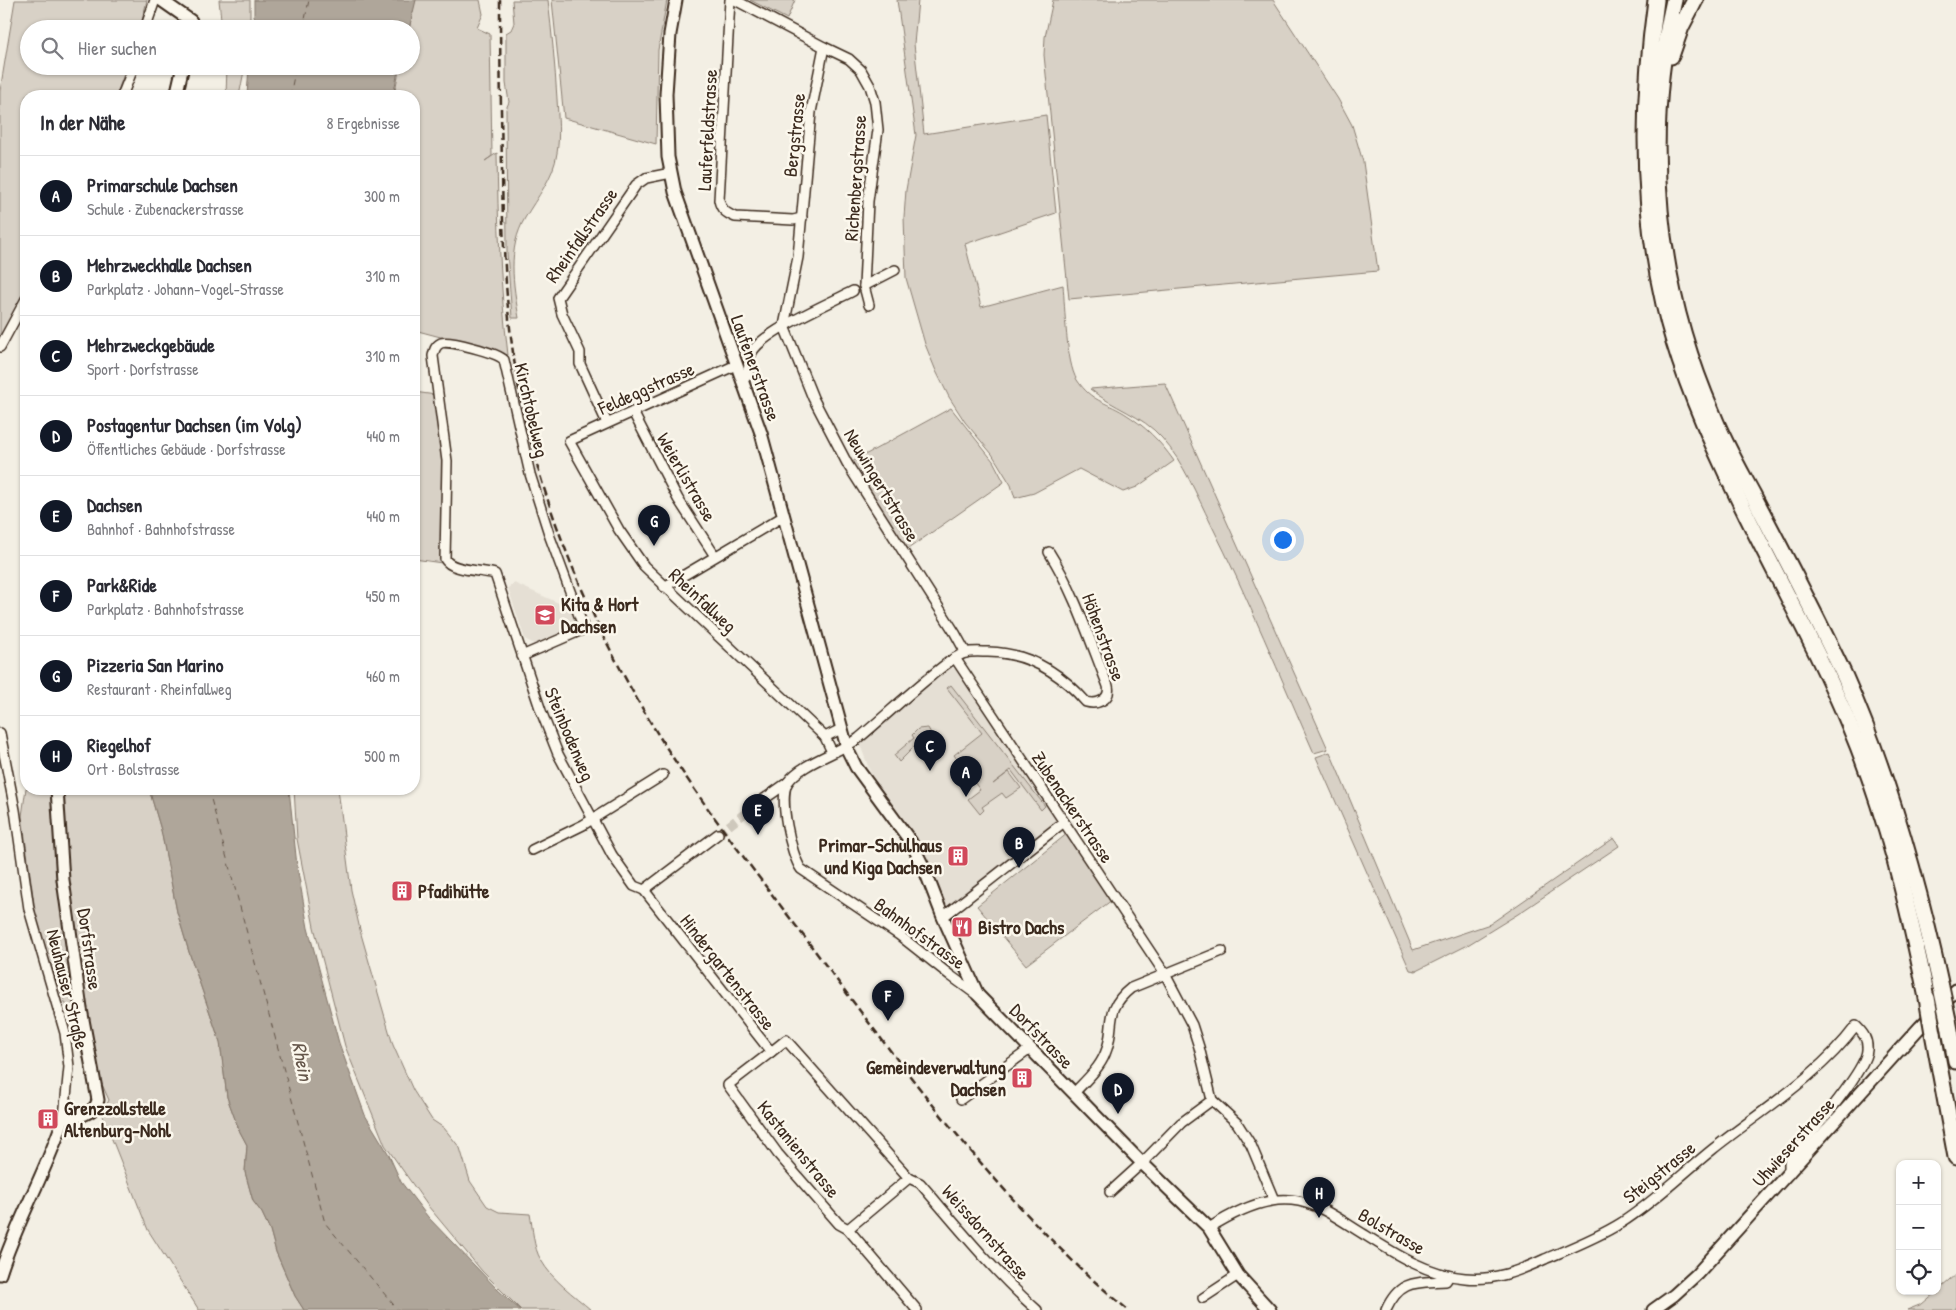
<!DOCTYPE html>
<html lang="de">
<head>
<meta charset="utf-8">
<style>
	body { margin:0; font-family:"Patrick Hand",sans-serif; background:#f2f2f3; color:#2b2b33 }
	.controls { position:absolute; right:15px; bottom:15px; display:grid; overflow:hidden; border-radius:10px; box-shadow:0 1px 4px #0004 }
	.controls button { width:45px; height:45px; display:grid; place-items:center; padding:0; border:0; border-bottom:1px solid #e1e1e2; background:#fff; color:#2b2b33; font:25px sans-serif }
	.you { position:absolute; left:1282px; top:539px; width:18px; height:18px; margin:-12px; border:4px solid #fff; border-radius:50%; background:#1a73e8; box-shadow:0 0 0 8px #1a73e833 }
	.badge { display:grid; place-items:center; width:32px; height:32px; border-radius:50%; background:#111827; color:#fff; font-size:16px; font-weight:700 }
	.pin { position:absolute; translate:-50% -41px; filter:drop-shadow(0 1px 2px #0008) }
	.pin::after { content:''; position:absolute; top:26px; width:18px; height:15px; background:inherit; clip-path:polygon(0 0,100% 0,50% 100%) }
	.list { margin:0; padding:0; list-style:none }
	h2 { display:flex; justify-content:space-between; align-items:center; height:65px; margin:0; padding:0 20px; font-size:21px }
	h2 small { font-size:16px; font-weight:400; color:#7c7c81 }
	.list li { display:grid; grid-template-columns:32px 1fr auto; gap:15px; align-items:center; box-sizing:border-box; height:80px; padding:0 20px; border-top:1px solid #e1e1e2 }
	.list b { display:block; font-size:19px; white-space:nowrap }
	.list p { margin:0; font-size:16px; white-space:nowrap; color:#7c7c81 }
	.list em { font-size:16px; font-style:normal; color:#7c7c81 }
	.icon { flex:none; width:28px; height:28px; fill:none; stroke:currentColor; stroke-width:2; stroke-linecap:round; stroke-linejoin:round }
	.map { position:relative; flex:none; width:1956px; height:1310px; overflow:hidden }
	.search { position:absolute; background:#fff; box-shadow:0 1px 4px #0004; left:20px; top:20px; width:400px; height:55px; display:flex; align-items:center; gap:12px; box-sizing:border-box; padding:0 18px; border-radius:28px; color:#7c7c81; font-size:19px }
	.panel { position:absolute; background:#fff; box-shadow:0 1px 4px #0004; left:20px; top:90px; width:400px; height:705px; border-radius:20px }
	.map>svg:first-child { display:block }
</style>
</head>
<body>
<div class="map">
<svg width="1956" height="1310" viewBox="0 0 1956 1310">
	<rect width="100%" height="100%" fill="#f3efe4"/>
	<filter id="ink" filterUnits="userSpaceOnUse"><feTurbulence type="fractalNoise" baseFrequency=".02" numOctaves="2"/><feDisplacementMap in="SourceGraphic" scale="10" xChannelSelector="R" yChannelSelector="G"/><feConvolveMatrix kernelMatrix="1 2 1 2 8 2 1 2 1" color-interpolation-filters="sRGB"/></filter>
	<g filter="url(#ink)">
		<g fill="#e5dfd4">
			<path d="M514,583L572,609L574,621L570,629L534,644L525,639L508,588Z"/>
			<path d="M949,667L960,670L1060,821L947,908L931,865L909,826L871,774L859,742Z"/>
		</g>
		<g fill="#d8d1c6" stroke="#8a7e72">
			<path d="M15,0H147L140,29H29V66H127L116,96H26V293L0,340V91Z"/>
			<path d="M219,0H250V29H222Z"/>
			<path d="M415,0H480L483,14L477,28L490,34L492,156L485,161L497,153C498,220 500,288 508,355L418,331L414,344V96H394L400,66H411V29H409Z"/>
			<path d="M512,0H548C552,33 555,66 557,99C558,117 560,136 557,153C554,177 537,197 525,218C507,249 513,284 519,318H512L507,252L506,109L509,102L506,83V33L511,30L514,23Z"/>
			<path d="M552,0H667L658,50L656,144L564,118Z"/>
			<path d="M750,0H795L787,19Z"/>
			<path d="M897,0H918L914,44L924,134L1046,115L1056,213L965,244L981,307L1063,285C1065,307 1066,363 1077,380C1092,402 1104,401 1124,413C1145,426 1160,441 1174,461L1137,487L1123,492L1079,469L1034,493L1015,498L1011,485L992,454L965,422L949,397L936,371L925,344L906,278L904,217L906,190L916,135Z"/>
			<path d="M1053,0H1273L1338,99L1352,125L1363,162L1378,271L1069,299L1044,55L1045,37Z"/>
			<path d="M227,66H245L239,96H226Z"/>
			<path d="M1165,383L1328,749L1314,753C1280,676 1248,598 1211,524C1196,494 1184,463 1162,438C1142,415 1113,408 1090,389Z"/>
			<path d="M414,392L436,395L445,460L442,563L414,559Z"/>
			<path d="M951,408L993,461L1004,482L905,551L850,463Z"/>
			<path d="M951,685L1045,806L1041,810L1011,770L993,784L1009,772L1021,788L1006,798L1002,793L982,807L984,810L980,814L968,799L980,790L954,755L982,733L947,688Z"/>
			<path d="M928,728L932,735L914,747L899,762L894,755L914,738L912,735L918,729Z"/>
			<path d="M1330,752L1413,950L1490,924L1614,838L1619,846L1518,914L1466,946L1416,971L1410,970L1316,757Z"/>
			<path d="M26,788L149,789L161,830L177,912L189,952L220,1042L227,1097L239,1130L247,1145L245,1172L253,1201L262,1213L270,1230L276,1252L295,1296L304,1310H199L148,1230L102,1114L109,1100L60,991L37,925L22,816Z"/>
			<path d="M294,789H338L351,890L361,934L393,1045L413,1090L432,1120L444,1128L460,1148L470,1181L487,1206L499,1212L530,1214C533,1229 533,1247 541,1260C552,1280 574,1295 591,1310H521L482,1271L428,1206L385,1145L345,1046L314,927L297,839Z"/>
			<path d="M1068,833L1112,900L1026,965L977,906Z"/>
			<path d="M1956,1275V1310H1907L1922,1304Z"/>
		</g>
		<g fill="#afa69a" stroke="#817468">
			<path d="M254,0H416L409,29H254Z"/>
			<path d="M249,66H399L393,96H247Z"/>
			<path d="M149,789H289L297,866L308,928L339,1043L365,1115L388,1153L401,1182L428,1217L497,1289L520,1310H304L295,1296L276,1252L270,1230L262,1213L253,1201L245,1172L247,1145L239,1130L227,1097L220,1042L189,952L177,912L161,830Z"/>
		</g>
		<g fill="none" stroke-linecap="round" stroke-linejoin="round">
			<g stroke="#645549" stroke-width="1" stroke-dasharray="6 5" stroke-linecap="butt">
				<path d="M303,29L309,0"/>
				<path d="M290,96L296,66"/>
				<path d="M211,789V799L325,1223L398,1310"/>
			</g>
			<path stroke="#cec8bc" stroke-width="9" stroke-dasharray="9 4.5" stroke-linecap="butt" d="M718,834L757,804"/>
			<g stroke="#3b2a1e" stroke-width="12">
				<g id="minor">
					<path d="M730,0L719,200C721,210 726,213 735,217L793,220L802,218"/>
					<path d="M735,0L824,47L811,112L798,257L784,326L813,398L848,465L955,633L966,653"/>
					<path d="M145,29L155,0"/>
					<path d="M824,47L849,59L861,70L870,86L875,102L878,130L868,201L864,286L869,305"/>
					<path d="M122,96L134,66"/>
					<path d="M864,286L895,270"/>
					<path d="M0,347L26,299"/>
					<path d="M736,365L569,441L619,530L644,566L825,737"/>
					<path d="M742,381L748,375C749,367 748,359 752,352C764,331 830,303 853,291"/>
					<path d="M633,412L678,499L715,556"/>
					<path d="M607,423L580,364V352L562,314L558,298L636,185L646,178L671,173"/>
					<path d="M664,587L784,516"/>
					<path d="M522,656L584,629L550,537L530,474L504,360C498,353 449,340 441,343C435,346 434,351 433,356L447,461L445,559C451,571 482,570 495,574L541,711L558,754L612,855L634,886L644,890"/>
					<path d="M955,658L1165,974L1192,1025L1199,1047L1212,1100L1237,1123L1251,1145L1274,1200"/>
					<path d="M0,733L15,810L29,909L65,1033L69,1067L64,1117"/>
					<path d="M832,752L825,737L841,729"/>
					<path d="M757,804L787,783"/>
					<path d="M532,850L583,825L663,775"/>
					<path d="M644,890L771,1052L786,1040L909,1178L920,1183C958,1227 994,1272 1037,1310"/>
					<path d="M644,890L718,834"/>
					<path d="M943,917L1064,822"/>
					<path d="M977,995L951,976L899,935L801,869C791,855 778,797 788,782C801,763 841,752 859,738C883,718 906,696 931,676C941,668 953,657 965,653C972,651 981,652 988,652C1028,653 1060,672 1086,702C1097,705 1111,700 1108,686C1090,641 1075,593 1049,552"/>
					<path d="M771,1052L728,1085L778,1154L839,1224L848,1229L917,1310"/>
					<path d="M1074,1093C1085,1081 1099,1069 1105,1054C1117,1027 1102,1011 1131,988L1222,951"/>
					<path d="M961,1099L1030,1049"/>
					<path d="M1110,1192L1142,1163L1181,1123L1212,1100"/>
					<path d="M1209,1228C1228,1216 1248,1205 1271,1201C1309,1194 1335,1217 1365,1235C1395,1254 1428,1275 1465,1278C1494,1281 1519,1271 1545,1259C1571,1248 1597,1238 1621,1223C1654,1202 1682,1174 1713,1149C1762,1110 1818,1077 1856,1026C1863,1033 1868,1039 1867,1050C1866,1071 1808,1137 1791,1157L1789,1162V1174"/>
					<path d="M848,1229L909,1178"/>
					<path d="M1203,1298L1238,1275"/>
					<path d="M1386,1310C1400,1279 1416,1283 1446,1281L1449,1276"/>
				</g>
			</g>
			<g stroke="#3b2a1e" stroke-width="15">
				<g id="tertiary">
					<path d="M161,0L191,21L192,29"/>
					<path d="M676,0L670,34L666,94L668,157L675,192L761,433L848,751L856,767L911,842L924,868L943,917L978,995L1142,1163L1209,1228L1238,1275L1270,1310"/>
					<path d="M176,96L183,66"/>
					<path d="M0,1274C17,1220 47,1171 64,1117C76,1119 96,1113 98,1100L81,1009L63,880L57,789"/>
					<path d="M1653,1310L1674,1295L1697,1274L1920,1027L1956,990"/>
				</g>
			</g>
			<g stroke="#3b2a1e" stroke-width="19">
				<g id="trunk">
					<path d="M1656,0C1642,101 1641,205 1664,304C1677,361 1699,415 1724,468C1764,556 1814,639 1851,729C1887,815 1908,906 1927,998"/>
					<path d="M1674,0C1642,139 1656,285 1713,415C1724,443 1739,469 1753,495C1784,555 1816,615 1845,677C1889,776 1918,881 1941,987"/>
					<path d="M1671,56L1681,27L1695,0"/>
					<path d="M1948,1020L1956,1061"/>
					<path d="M1933,1033L1956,1157"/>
				</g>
			</g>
			<use href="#minor" stroke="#fbf7ec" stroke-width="9"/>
			<use href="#tertiary" stroke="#fbf7ec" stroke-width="11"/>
			<use href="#trunk" stroke="#fbf7ec" stroke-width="15"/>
			<path stroke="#3b2a1e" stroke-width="2.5" stroke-dasharray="8 4" stroke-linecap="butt" d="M500,0C500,56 501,111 502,167C503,253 506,338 526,423C551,528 595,630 651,723C702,807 765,884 824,963C902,1067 982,1174 1077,1265C1093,1281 1111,1295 1128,1310"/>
			<g stroke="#3b2a1e" stroke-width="19" stroke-linecap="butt">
				<g id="trunk-bridge">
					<path d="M1941,987L1948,1020"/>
					<path d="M1927,998L1933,1033"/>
				</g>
			</g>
			<use href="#trunk-bridge" stroke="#fbf7ec" stroke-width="15"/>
		</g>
	</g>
	<defs>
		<g id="school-square" transform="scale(1.125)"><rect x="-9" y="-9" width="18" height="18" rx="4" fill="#d1495b" stroke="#fbf7ec"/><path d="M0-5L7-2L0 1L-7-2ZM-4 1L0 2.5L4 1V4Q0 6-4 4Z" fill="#fff"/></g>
		<g id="building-square" transform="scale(1.125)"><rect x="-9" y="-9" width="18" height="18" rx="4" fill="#d1495b" stroke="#fbf7ec"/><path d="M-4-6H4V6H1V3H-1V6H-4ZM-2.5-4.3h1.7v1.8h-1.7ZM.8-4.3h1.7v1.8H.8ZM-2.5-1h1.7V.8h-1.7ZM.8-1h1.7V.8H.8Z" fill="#fff"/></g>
		<g id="restaurant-square" transform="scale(1.125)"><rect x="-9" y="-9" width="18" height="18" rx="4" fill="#d1495b" stroke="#fbf7ec"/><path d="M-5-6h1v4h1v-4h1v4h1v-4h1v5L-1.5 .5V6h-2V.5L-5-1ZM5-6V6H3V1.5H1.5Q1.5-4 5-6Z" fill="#fff"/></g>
	</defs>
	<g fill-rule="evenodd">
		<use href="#school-square" x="545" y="615"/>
		<use href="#building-square" x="958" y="856"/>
		<use href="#building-square" x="402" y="891"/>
		<use href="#restaurant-square" x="962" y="927"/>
		<use href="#building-square" x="1022" y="1078"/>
		<use href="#building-square" x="48" y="1119"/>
	</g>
	<g text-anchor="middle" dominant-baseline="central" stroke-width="5" stroke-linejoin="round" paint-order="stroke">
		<g font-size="19" fill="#3b2a1e" stroke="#fbf7ec">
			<text transform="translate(707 130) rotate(-87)">Lauferfeldstrasse</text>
			<text transform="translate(794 135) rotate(-84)">Bergstrasse</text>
			<text transform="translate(855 178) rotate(-86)">Richenbergstrasse</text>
			<text transform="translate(581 235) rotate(-55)">Rheinfallstrasse</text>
			<text transform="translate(756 368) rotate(70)">Laufenerstrasse</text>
			<text transform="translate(646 388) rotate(-24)">Feldeggstrasse</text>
			<text transform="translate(532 410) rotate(77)">Kirchtobelweg</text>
			<text transform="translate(687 477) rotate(60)">Weierlistrasse</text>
			<text transform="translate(882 485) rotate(59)">Neuwingertstrasse</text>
			<text transform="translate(703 600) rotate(43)">Rheinfallweg</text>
			<text transform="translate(1104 637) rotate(70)">Höhenstrasse</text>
			<text transform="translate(570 734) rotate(67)">Steinbodenweg</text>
			<text transform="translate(1073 807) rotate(56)">Zubenackerstrasse</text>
			<text transform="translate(920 933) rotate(36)">Bahnhofstrasse</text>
			<text transform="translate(90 949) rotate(82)">Dorfstrasse</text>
			<text transform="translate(728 972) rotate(52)">Hindergartenstrasse</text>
			<text transform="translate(68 989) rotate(76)">Neuhauser Straße</text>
			<text transform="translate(1042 1036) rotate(46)">Dorfstrasse</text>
			<text transform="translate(1793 1142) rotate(-48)">Uhwieserstrasse</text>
			<text transform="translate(799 1149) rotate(51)">Kastanienstrasse</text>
			<text transform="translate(1659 1172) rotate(-39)">Steigstrasse</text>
			<text transform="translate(1392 1231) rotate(30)">Bolstrasse</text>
			<text transform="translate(986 1232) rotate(48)">Weissdornstrasse</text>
		</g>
		<g font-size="19" font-weight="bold" fill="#3b2a1e" stroke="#fbf7ec" text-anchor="start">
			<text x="561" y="604">Kita &amp; Hort<tspan x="561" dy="22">Dachsen</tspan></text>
			<text x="942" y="845" text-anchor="end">Primar-Schulhaus<tspan x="942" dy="22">und Kiga Dachsen</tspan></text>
			<text x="418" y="891">Pfadihütte</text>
			<text x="978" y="927">Bistro Dachs</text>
			<text x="1006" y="1067" text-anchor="end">Gemeindeverwaltung<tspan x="1006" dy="22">Dachsen</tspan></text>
			<text x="64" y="1108">Grenzzollstelle<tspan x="64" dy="22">Altenburg-Nohl</tspan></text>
		</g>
		<g font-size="20" font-style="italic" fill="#645549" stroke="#fbf7ec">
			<text transform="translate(303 1061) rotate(79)">Rhein</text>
		</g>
	</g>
</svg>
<div class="controls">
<button>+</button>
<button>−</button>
<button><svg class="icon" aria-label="locate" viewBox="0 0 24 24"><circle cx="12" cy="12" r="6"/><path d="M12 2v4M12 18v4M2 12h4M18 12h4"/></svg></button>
</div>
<div class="you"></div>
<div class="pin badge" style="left:966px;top:797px">A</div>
<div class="pin badge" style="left:1019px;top:868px">B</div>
<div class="pin badge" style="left:930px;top:771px">C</div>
<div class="pin badge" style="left:1118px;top:1114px">D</div>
<div class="pin badge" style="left:758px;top:835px">E</div>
<div class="pin badge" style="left:888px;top:1021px">F</div>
<div class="pin badge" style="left:654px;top:546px">G</div>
<div class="pin badge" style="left:1319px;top:1218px">H</div>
<div class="search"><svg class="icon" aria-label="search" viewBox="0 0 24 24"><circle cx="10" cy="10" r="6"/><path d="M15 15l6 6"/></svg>Hier suchen</div>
<section class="panel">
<h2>In der Nähe<small>8 Ergebnisse</small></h2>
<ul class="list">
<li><span class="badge">A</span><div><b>Primarschule Dachsen</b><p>Schule · Zubenackerstrasse</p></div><em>300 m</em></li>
<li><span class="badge">B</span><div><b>Mehrzweckhalle Dachsen</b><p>Parkplatz · Johann-Vogel-Strasse</p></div><em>310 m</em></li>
<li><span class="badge">C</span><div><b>Mehrzweckgebäude</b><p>Sport · Dorfstrasse</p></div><em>310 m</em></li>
<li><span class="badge">D</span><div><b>Postagentur Dachsen (im Volg)</b><p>Öffentliches Gebäude · Dorfstrasse</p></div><em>440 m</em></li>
<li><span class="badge">E</span><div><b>Dachsen</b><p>Bahnhof · Bahnhofstrasse</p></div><em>440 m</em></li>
<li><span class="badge">F</span><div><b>Park&amp;Ride</b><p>Parkplatz · Bahnhofstrasse</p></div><em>450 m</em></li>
<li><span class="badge">G</span><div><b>Pizzeria San Marino</b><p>Restaurant · Rheinfallweg</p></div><em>460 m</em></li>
<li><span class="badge">H</span><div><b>Riegelhof</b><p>Ort · Bolstrasse</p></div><em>500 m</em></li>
</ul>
</section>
</div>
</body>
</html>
